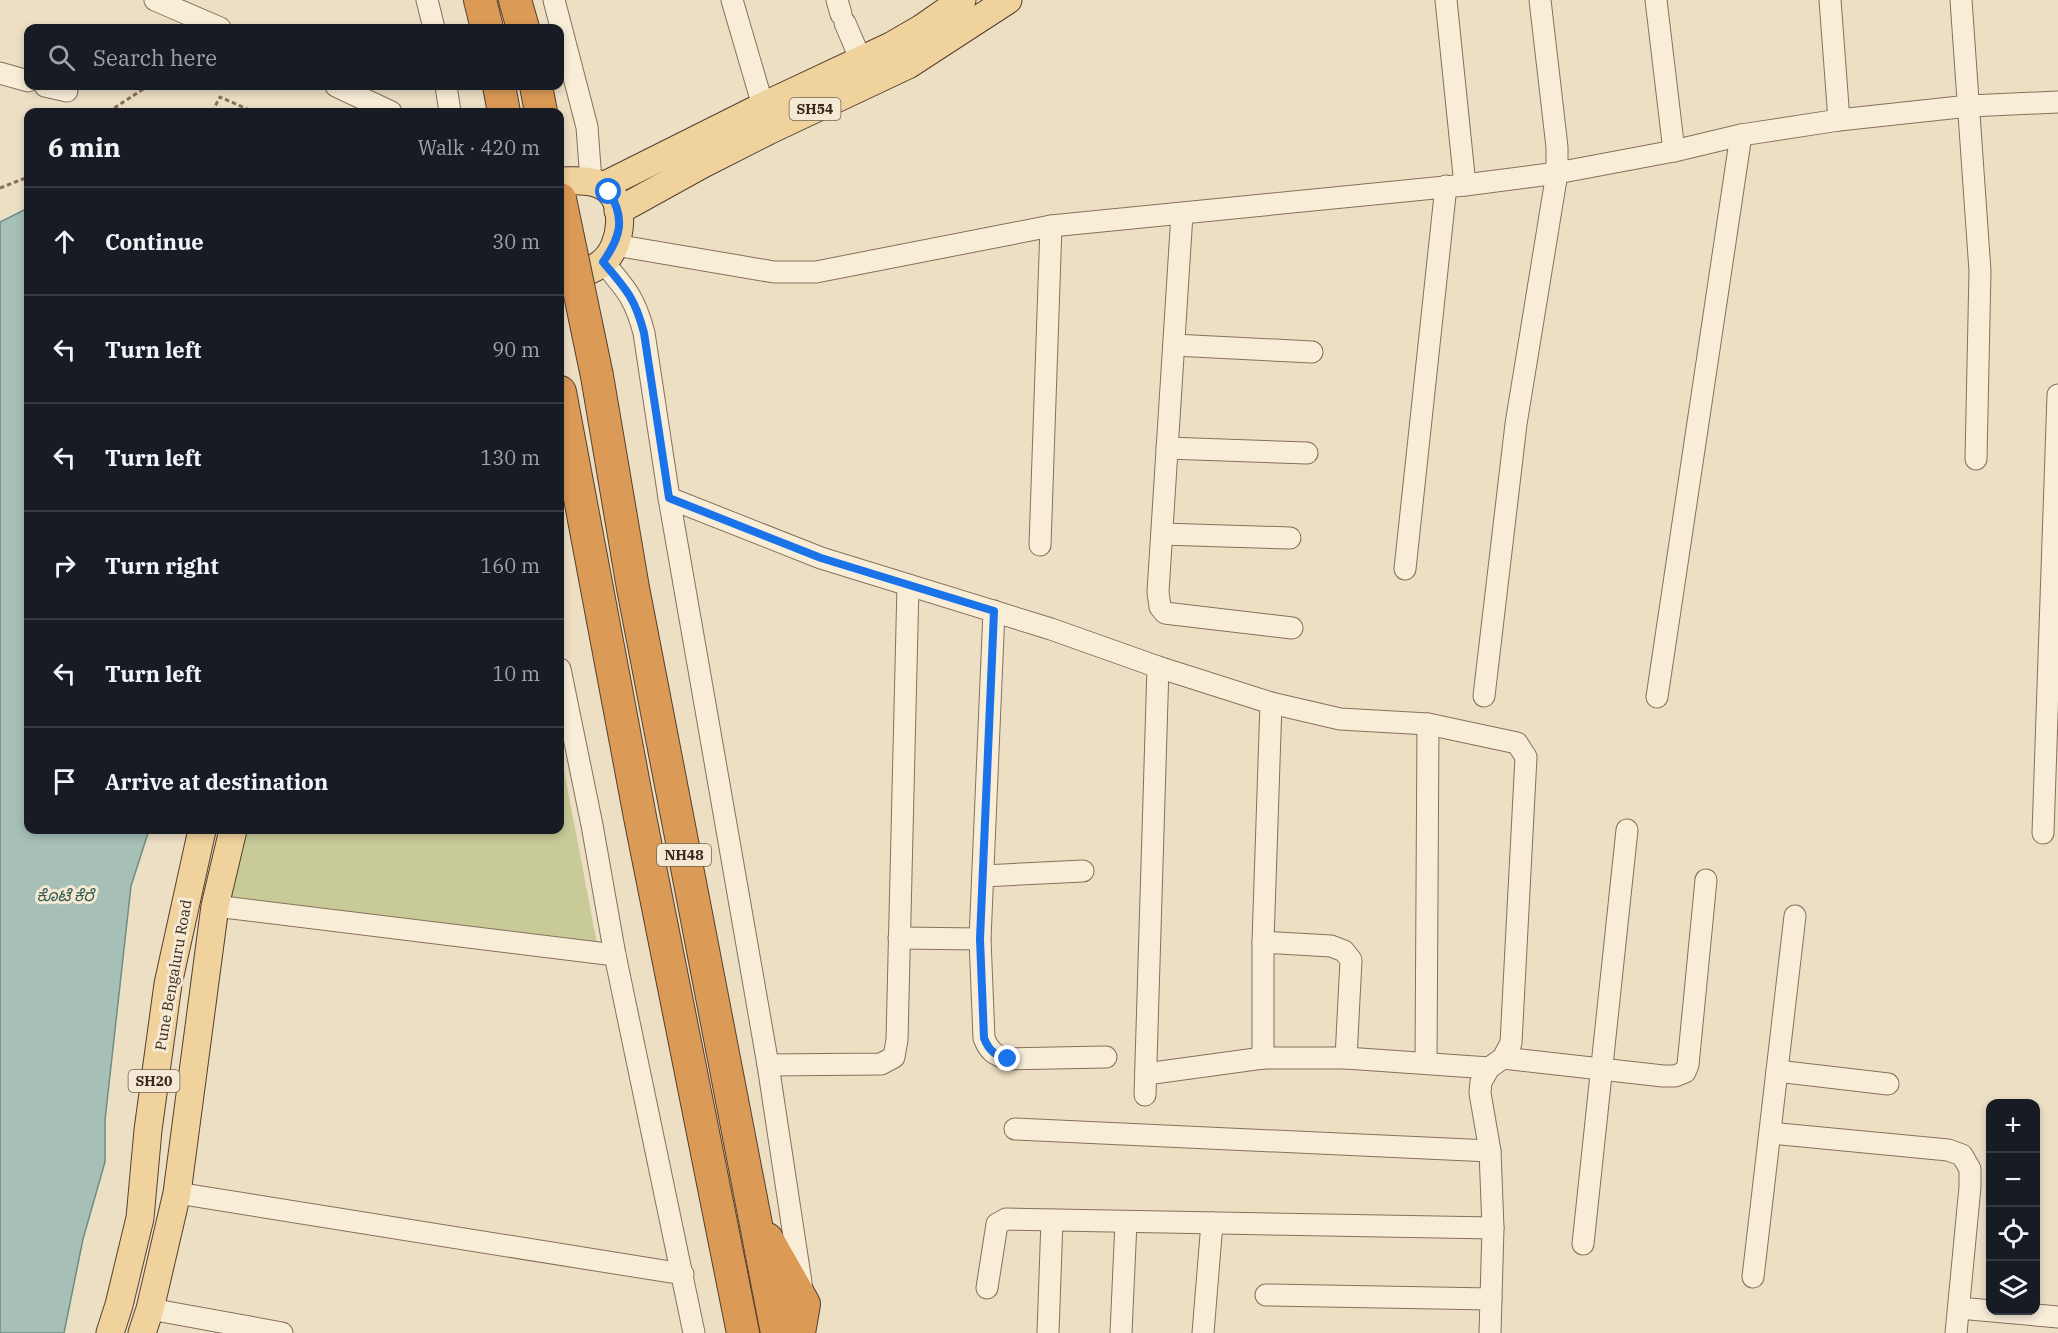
<!DOCTYPE html>
<html lang="en">
<head>
<meta charset="utf-8">
<style>
	body { margin:0; font-family:"IBM Plex Serif","Noto Sans Kannada",serif; background:#242831; color:#f1f3f6 }
	.controls { position:absolute; right:18px; bottom:18px; display:grid; overflow:hidden; border-radius:12px; box-shadow:0 3px 9px #0003 }
	.controls button { width:54px; height:54px; display:grid; place-items:center; padding:0; border:0; border-bottom:2px solid #363941; background:#171b24; color:#f1f3f6; font:30px sans-serif }
	.stop { position:absolute; width:18px; height:18px; margin:-14px; border:4px solid #1a73e8; border-radius:50%; background:#fff }
	.stop.end { background:#1a73e8; border-color:#fff; box-shadow:0 2px 6px #0008 }
	.list { margin:0; padding:0; list-style:none }
	h2 { display:flex; justify-content:space-between; align-items:center; height:78px; margin:0; padding:0 24px; font-size:26px }
	h2 small { font-size:20px; font-weight:400; color:#9ea1a6 }
	.list li { display:grid; grid-template-columns:39px 1fr auto; gap:18px; align-items:center; box-sizing:border-box; height:108px; padding:0 24px; border-top:2px solid #363941 }
	.list b { display:block; font-size:22px; white-space:nowrap }
	.list em { font-size:20px; font-style:normal; color:#9ea1a6 }
	.icon { flex:none; width:33px; height:33px; fill:none; stroke:currentColor; stroke-width:2; stroke-linecap:round; stroke-linejoin:round }
	.map { position:relative; flex:none; width:2058px; height:1333px; overflow:hidden }
	.search { position:absolute; background:#171b24; box-shadow:0 3px 9px #0003; left:24px; top:24px; width:540px; height:66px; display:flex; align-items:center; gap:15px; box-sizing:border-box; padding:0 21px; border-radius:12px; color:#9ea1a6; font-size:22px }
	.panel { position:absolute; background:#171b24; box-shadow:0 3px 9px #0003; left:24px; top:108px; width:540px; height:726px; border-radius:12px }
	.map>svg:first-child { display:block }
</style>
</head>
<body>
<div class="map">
<svg width="2058" height="1333" viewBox="0 0 2058 1333">
	<rect width="100%" height="100%" fill="#eddfc4"/>
	<path fill="#c8cb98" d="M560,749L598,949L227,902L248,830H560Z"/>
	<path fill="#a6c0b7" stroke="#6d8e84" stroke-width="1.5" d="M28,208V830H149L131,886L105,1120V1162L83,1239L64,1333H0V222Z"/>
	<g fill="none" stroke-linecap="round" stroke-linejoin="round">
		<g stroke="#87705b" stroke-width="23">
			<g id="minor">
				<path d="M155,0L220,28"/>
				<path d="M427,0L434,28"/>
				<path d="M554,0L587,127L591,181"/>
				<path d="M732,0L763,106"/>
				<path d="M837,0L841,14"/>
				<path d="M1446,0L1465,185"/>
				<path d="M1656,0L1674,151"/>
				<path d="M1830,0L1839,120"/>
				<path d="M1961,0L1980,271L1976,459"/>
				<path d="M845,23L866,72"/>
				<path d="M0,73L28,81"/>
				<path d="M45,86L67,91"/>
				<path d="M336,86L391,112"/>
				<path d="M446,86L450,112"/>
				<path d="M1182,214L1158,592L1160,607L1165,613L1173,614L1292,628"/>
				<path d="M615,245L774,272H816L1051,226L1465,185L1557,173L1674,151L1741,135L1839,120L1969,106L2058,102"/>
				<path d="M603,262C626,289 635,298 644,333L669,498L768,1065L802,1289"/>
				<path d="M1174,345L1312,352"/>
				<path d="M1167,448L1307,453"/>
				<path d="M669,498L821,558L1051,629L1158,667L1271,703L1340,719L1428,724L1517,743L1526,757L1511,1043L1503,1058L1489,1068L1481,1082L1480,1093L1490,1151L1493,1228L1490,1333"/>
				<path d="M1162,534L1290,538"/>
				<path d="M1040,545L1051,226"/>
				<path d="M1405,569L1446,186"/>
				<path d="M994,611L980,939L984,1038C989,1051 994,1055 1008,1059L1106,1057"/>
				<path d="M560,669L592,825L615,955L694,1333"/>
				<path d="M1484,696L1516,424L1557,173V147L1540,0"/>
				<path d="M1657,697L1741,135"/>
				<path d="M2043,833L2058,395"/>
				<path d="M983,876L1083,871"/>
				<path d="M215,906L615,955"/>
				<path d="M899,938L980,939"/>
				<path d="M1263,942L1331,946L1344,951L1351,960L1346,1058"/>
				<path d="M1263,1058V942L1271,703"/>
				<path d="M1503,1058L1663,1076H1675L1685,1072L1688,1065L1706,880"/>
				<path d="M1426,1063L1428,724"/>
				<path d="M768,1065L881,1064L894,1057L897,1040L908,585"/>
				<path d="M1777,1071L1888,1084"/>
				<path d="M1146,1074L1263,1058H1346L1489,1068"/>
				<path d="M1145,1095L1158,667"/>
				<path d="M1015,1129L1490,1151"/>
				<path d="M1770,1133L1948,1150L1962,1155L1970,1169V1187L1956,1333"/>
				<path d="M177,1193L683,1274"/>
				<path d="M1583,1244L1627,830"/>
				<path d="M1753,1277L1795,916"/>
				<path d="M987,1288L997,1224L1006,1219L1493,1228"/>
				<path d="M1266,1295L1491,1299"/>
				<path d="M1959,1308L2058,1317"/>
				<path d="M150,1309L282,1333"/>
				<path d="M1048,1333L1052,1220"/>
				<path d="M1121,1333L1126,1222"/>
				<path d="M1203,1333L1212,1223"/>
			</g>
		</g>
		<g stroke="#553f2f" stroke-width="29">
			<g id="major">
				<path d="M560,181C573,181 588,179 601,185C628,198 623,245 603,262C592,272 573,276 560,277"/>
				<path d="M603,186L763,106L891,46L922,28L962,0"/>
				<path d="M618,211L703,164L768,131L908,65L1008,0"/>
				<path d="M110,1333L119,1305L140,1218L148,1130L168,984L202,830"/>
				<path d="M142,1333L150,1309L177,1193L215,906L233,830"/>
			</g>
		</g>
		<g stroke="#553f2f" stroke-width="34">
			<g id="highway">
				<path d="M480,0L487,28"/>
				<path d="M515,0L523,28"/>
				<path d="M499,86L504,112"/>
				<path d="M536,86L541,112"/>
				<path d="M597,376L633,588L777,1333"/>
				<path d="M560,392L640,817L743,1333"/>
				<path d="M767,1239L804,1304L799,1333"/>
			</g>
		</g>
		<g stroke="#87705b" stroke-width="3" stroke-dasharray="4.5 3" stroke-linecap="butt">
			<path d="M108,112L148,86"/>
			<path d="M212,112L220,97L254,112"/>
			<path d="M0,188L28,177"/>
		</g>
		<use href="#minor" stroke="#f8edd7" stroke-width="21"/>
		<use href="#major" stroke="#f0d29c" stroke-width="27"/>
		<use href="#highway" stroke="#db9a56" stroke-width="32"/>
		<g stroke="#553f2f" stroke-width="34" stroke-linecap="butt">
			<path id="highway-bridge" d="M560,199L597,376"/>
		</g>
		<use href="#highway-bridge" stroke="#db9a56" stroke-width="32"/>
	</g>
	<g fill="none" stroke-linecap="round" stroke-linejoin="round">
		<path stroke="#1a73e8" stroke-width="8" d="M609,192C626,219 620,238 603,262C626,289 635,298 644,333L669,498L821,558L994,611L980,939L984,1038C989,1051 995,1055 1008,1059"/>
	</g>
	<g text-anchor="middle" dominant-baseline="central" stroke-width="6" stroke-linejoin="round" paint-order="stroke">
		<g fill="#f5e9d3" stroke="#716354" stroke-width="1.5">
			<rect x="789.5" y="98" width="51" height="22" rx="4.5"/>
			<rect x="657" y="844" width="54" height="22" rx="4.5"/>
			<rect x="128.5" y="1070" width="51" height="22" rx="4.5"/>
		</g>
		<g font-size="14" font-weight="bold" fill="#38291e">
			<text x="815" y="109">SH54</text>
			<text x="684" y="855">NH48</text>
			<text x="154" y="1081">SH20</text>
		</g>
		<g font-size="15" fill="#38291e" stroke="#f5e9d3">
			<text transform="translate(173 975) rotate(-80)">Pune Bengaluru Road</text>
		</g>
		<g font-size="16" font-style="italic" fill="#2e5752" stroke="#f5e9d3">
			<text x="65" y="895">ಕೊಟೆ ಕೆರೆ</text>
		</g>
	</g>
</svg>
<div class="controls">
<button>+</button>
<button>−</button>
<button><svg class="icon" aria-label="locate" viewBox="0 0 24 24"><circle cx="12" cy="12" r="6"/><path d="M12 2v4M12 18v4M2 12h4M18 12h4"/></svg></button>
<button><svg class="icon" aria-label="layers" viewBox="0 0 24 24"><path d="M12 4l9 5-9 5-9-5zM3 14l9 5 9-5"/></svg></button>
</div>
<div class="stop" style="left:609px;top:192px"></div>
<div class="stop end" style="left:1008px;top:1059px"></div>
<div class="search"><svg class="icon" aria-label="search" viewBox="0 0 24 24"><circle cx="10" cy="10" r="6"/><path d="M15 15l6 6"/></svg>Search here</div>
<section class="panel">
<h2>6 min<small>Walk · 420 m</small></h2>
<ul class="list">
<li><svg class="icon" aria-label="ahead" viewBox="0 0 24 24"><path d="M12 20V5M6 11l6-6 6 6"/></svg><div><b>Continue</b></div><em>30 m</em></li>
<li><svg class="icon" aria-label="left" viewBox="0 0 24 24"><path d="M17 20v-9H6M10 6l-5 5 5 5"/></svg><div><b>Turn left</b></div><em>90 m</em></li>
<li><svg class="icon" aria-label="left" viewBox="0 0 24 24"><path d="M17 20v-9H6M10 6l-5 5 5 5"/></svg><div><b>Turn left</b></div><em>130 m</em></li>
<li><svg class="icon" aria-label="right" viewBox="0 0 24 24"><path d="M7 20v-9h11M14 6l5 5-5 5"/></svg><div><b>Turn right</b></div><em>160 m</em></li>
<li><svg class="icon" aria-label="left" viewBox="0 0 24 24"><path d="M17 20v-9H6M10 6l-5 5 5 5"/></svg><div><b>Turn left</b></div><em>10 m</em></li>
<li><svg class="icon" aria-label="arrive" viewBox="0 0 24 24"><path d="M6 21V4h12l-3 4 3 4H6"/></svg><div><b>Arrive at destination</b></div></li>
</ul>
</section>
</div>
</body>
</html>
